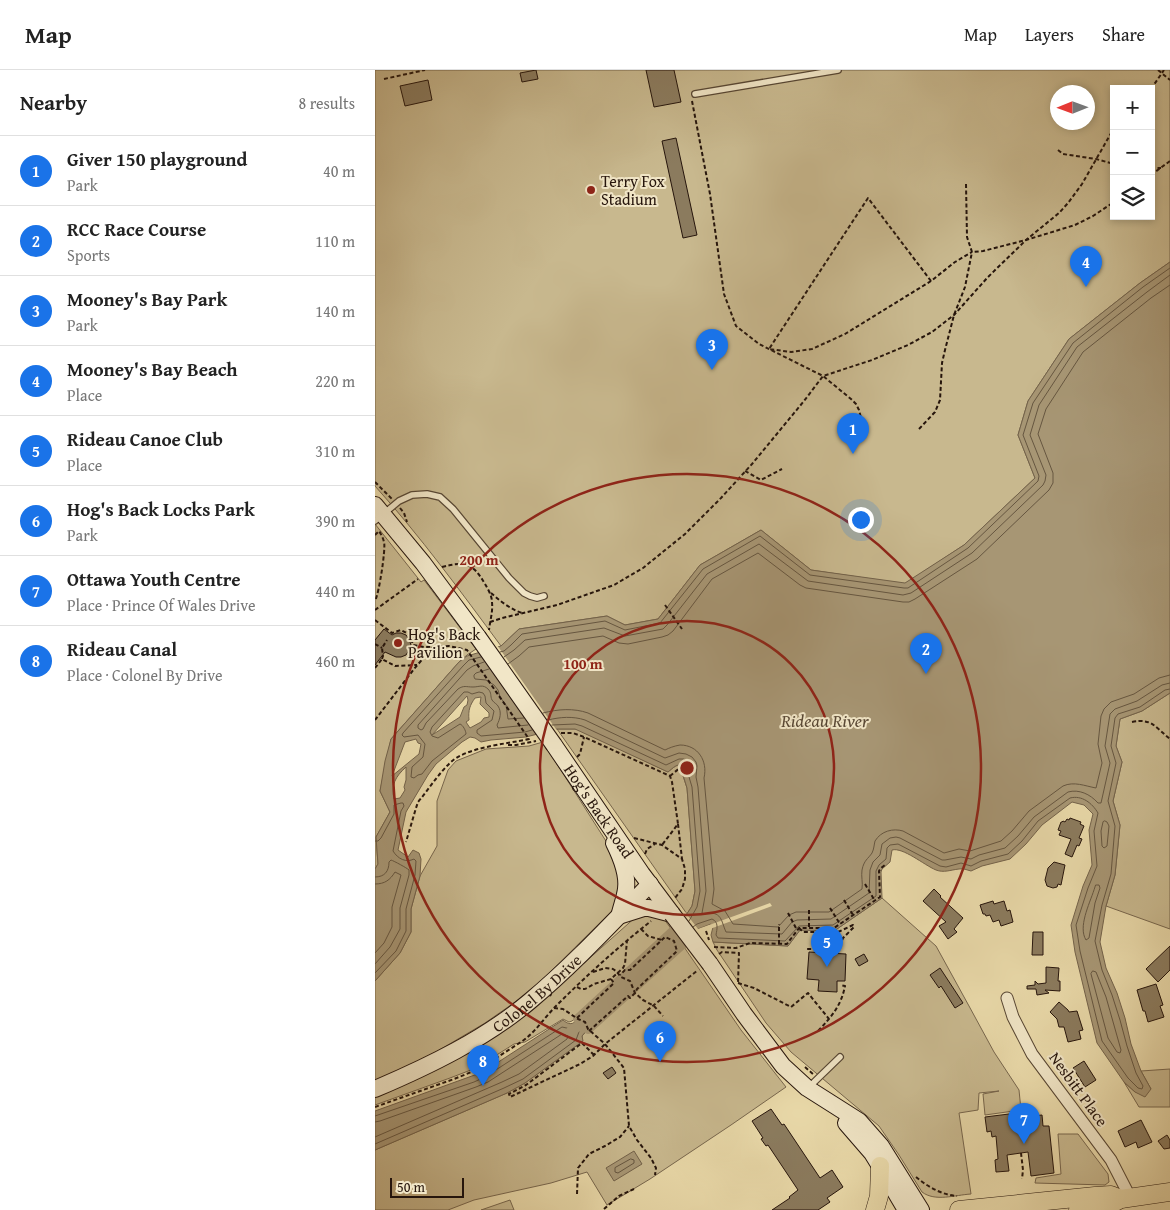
<!DOCTYPE html>
<html lang="en">
<head>
<meta charset="utf-8">
<style>
	body { margin:0; font-family:"Gentium Book Plus",serif; background:#f6f6f6; color:#222 }
	.controls { position:absolute; right:15px; top:15px; display:grid; overflow:hidden; border-radius:0px; box-shadow:0 2px 8px #0003 }
	.controls button { width:45px; height:45px; display:grid; place-items:center; padding:0; border:0; border-bottom:1px solid #e0e0e0; background:#fff; color:#222; font:25px sans-serif }
	.compass { position:absolute; left:675px; top:15px; width:45px; height:45px; border-radius:50%; background:#fff; box-shadow:0 2px 8px #0003; rotate:269deg }
	.scale { position:absolute; left:15px; bottom:12px; width:74px; box-sizing:border-box; padding-left:5px; border:2px solid #26150c; border-top:0; font-size:14px; line-height:18px; white-space:nowrap; color:#26150c; -webkit-text-stroke:4px #f1e6c7; paint-order:stroke }
	.you { position:absolute; left:485px; top:449px; width:18px; height:18px; margin:-12px; border:4px solid #fff; border-radius:50%; background:#1a73e8; box-shadow:0 0 0 8px #1a73e833 }
	.badge { display:grid; place-items:center; width:32px; height:32px; border-radius:50%; background:#1a73e8; color:#fff; font-size:16px; font-weight:700 }
	.pin { position:absolute; translate:-50% -41px; filter:drop-shadow(0 1px 2px #0008) }
	.pin::after { content:''; position:absolute; top:26px; width:18px; height:15px; background:inherit; clip-path:polygon(0 0,100% 0,50% 100%) }
	.list { margin:0; padding:0; list-style:none }
	h2 { display:flex; justify-content:space-between; align-items:center; height:65px; margin:0; padding:0 20px; font-size:21px }
	h2 small { font-size:16px; font-weight:400; color:#767676 }
	.list li { display:grid; grid-template-columns:32px 1fr auto; gap:15px; align-items:center; box-sizing:border-box; height:70px; padding:0 20px; border-top:1px solid #e0e0e0 }
	.list b { display:block; font-size:19px; white-space:nowrap }
	.list p { margin:0; font-size:16px; white-space:nowrap; color:#767676 }
	.list em { font-size:16px; font-style:normal; color:#767676 }
	.icon { flex:none; width:28px; height:28px; fill:none; stroke:currentColor; stroke-width:2; stroke-linecap:round; stroke-linejoin:round }
	.map { position:relative; flex:none; width:795px; height:1140px; overflow:hidden }
	header { display:flex; align-items:center; gap:30px; box-sizing:border-box; height:70px; padding:0 25px; background:#fff; border-bottom:1px solid #e0e0e0 }
	header strong { font-size:24px }
	nav { display:flex; gap:28px; margin-inline-start:auto; font-size:18px }
	main { display:flex }
	aside { flex:1; background:#fff }
	.map>svg:first-child { display:block }
</style>
</head>
<body>
<header>
<strong>Map</strong>
<nav><a>Map</a><a>Layers</a><a>Share</a></nav>
</header>
<main>
<aside>
<h2>Nearby<small>8 results</small></h2>
<ul class="list">
<li><span class="badge">1</span><div><b>Giver 150 playground</b><p>Park</p></div><em>40 m</em></li>
<li><span class="badge">2</span><div><b>RCC Race Course</b><p>Sports</p></div><em>110 m</em></li>
<li><span class="badge">3</span><div><b>Mooney's Bay Park</b><p>Park</p></div><em>140 m</em></li>
<li><span class="badge">4</span><div><b>Mooney's Bay Beach</b><p>Place</p></div><em>220 m</em></li>
<li><span class="badge">5</span><div><b>Rideau Canoe Club</b><p>Place</p></div><em>310 m</em></li>
<li><span class="badge">6</span><div><b>Hog's Back Locks Park</b><p>Park</p></div><em>390 m</em></li>
<li><span class="badge">7</span><div><b>Ottawa Youth Centre</b><p>Place · Prince Of Wales Drive</p></div><em>440 m</em></li>
<li><span class="badge">8</span><div><b>Rideau Canal</b><p>Place · Colonel By Drive</p></div><em>460 m</em></li>
</ul>
</aside>
<div class="map">
<svg width="795" height="1140" viewBox="0 0 795 1140">
	<rect width="100%" height="100%" fill="#e9d9a9"/>
	<filter id="stains"><feTurbulence type="fractalNoise" baseFrequency=".004" numOctaves="4"/><feColorMatrix values="0 0 0 0 .2 0 0 0 0 .09 0 0 0 0 .02 0 0 0 .5 -.17"/></filter>
	<radialGradient id="worn" r=".72"><stop offset=".6" stop-color="#630" stop-opacity="0"/><stop offset="1" stop-color="#630" stop-opacity=".3"/></radialGradient>
	<g fill="#c8b88e" stroke="#77664d" fill-rule="evenodd">
		<path d="M0,0H795V192L765,213L694,269L653,331L643,365L660,408L589,475L530,514L436,500L386,460L325,495L283,549L250,555L232,546L144,559L126,576C86,522 46,467 0,416ZM739,19H776V146H739ZM682,22H712V52H682Z"/>
		<path d="M0,454L46,512L49,510L101,579L92,585L84,592L16,669L5,721L15,742L1,767L3,794L0,799Z"/>
		<path d="M795,623V859L731,836L740,805L745,755L738,731L747,692L741,676L745,649L767,641Z"/>
		<path d="M182,659H200L205,660L293,702C298,698 303,692 310,696L311,700L308,706L312,718L320,821L317,836L312,844Z"/>
		<path d="M168,672L236,779L248,808L240,838L156,921L110,953L61,982L27,999L0,1011V911L25,883L36,862V839L45,806L62,776V731L73,700L81,691L111,679L154,676Z"/>
		<path d="M507,828L561,876L594,936L619,982L644,1020L646,1040L610,1045L608,1024L624,1021L604,1023L603,1040L584,1043L596,1124C580,1125 560,1132 547,1122L524,1085L504,1056L416,982L391,953L342,880L338,872L413,876L425,860L459,861Z"/>
		<path d="M263,845H286L297,860L253,898L197,951L194,952L188,949L150,972L139,974L101,998L75,1008L0,1035V1025L181,918Z"/>
		<path d="M307,874L366,960L411,1017L356,1055L275,1109L232,1135L212,1102L176,1113L99,1130L73,1140H0V1080L132,1023L150,1013L207,971V966L213,959Z"/>
		<path d="M795,999V1037H764L749,1012L760,1022L776,1019L766,1001Z"/>
		<path d="M683,1064H703L733,1104L734,1112L730,1115L660,1113L661,1108L686,1104Z"/>
		<path d="M135,1130L139,1140H106Z"/>
	</g>
	<g fill="#a79674" stroke="#73624a" fill-rule="evenodd">
		<path d="M795,192V623L767,641L745,649L741,676L747,692L738,731L745,755L740,805L731,836L725,872L731,898L742,923L750,948L756,974L766,1001L776,1019L770,1027L760,1022L749,1012L722,973L700,882L696,855L708,816L717,795L714,760L718,744L709,735L697,732L667,755L651,774L635,789L607,796L596,801C592,800 588,798 584,799C575,800 569,803 561,800C549,795 528,777 517,780L515,792L507,799L506,802L507,828L459,861L425,860L413,876L338,872L336,865L338,857L336,854L323,859L313,869L304,856L317,836L320,821L312,718L308,705C311,703 312,700 310,696C303,692 298,698 293,702L200,659H182L151,667L116,670L106,672L100,668L95,667L87,672L61,694L53,705L31,742L23,780L33,787L38,780L44,783L46,789L45,806L36,839V862L25,883L0,911V799L3,794L1,767L15,742L5,721L10,691L16,669L84,592L92,586L126,576L144,559L232,546L250,555L283,549L325,495L386,460L436,500L530,513L589,475L660,408L643,365L653,331L694,269L765,213ZM92,626L93,630L92,635L89,637L85,647L57,665ZM106,627L105,634L114,643V647L109,648L106,652L95,658L91,652L94,650C93,640 95,635 100,628ZM41,669L43,673L46,674L44,684L17,706L30,672ZM31,697V710L29,717L30,720L25,728L19,729C16,715 20,707 31,697Z"/>
		<path d="M203,949L213,959L207,966L208,971L150,1013L132,1023L0,1080V1041L108,1002L188,950C194,955 198,955 203,949Z"/>
		<path d="M259,1081L267,1094L239,1111L231,1098Z"/>
	</g>
	<g fill="#e9d9a9">
		<path d="M122,575L183,662L166,666L103,580Z"/>
		<path d="M395,833L397,836L335,859V857L325,861L314,871L302,855L310,842L323,859Z"/>
	</g>
	<g fill="none" stroke-linecap="round" stroke-linejoin="round">
		<g stroke="#665640" stroke-width="1">
			<path d="M125,582L129,581L136,575L147,564L230,551L250,560L285,553L328,499L385,466L435,505L529,518H533L593,478L663,411L664,406L648,365L658,333L698,273L768,217L795,198"/>
			<path d="M106,587L94,590L88,596L28,663L27,665L29,667L43,665L50,674L48,687L37,697L36,707L39,708L43,705L47,704L57,691L91,664C91,661 88,655 85,654L63,668L57,666L55,662L57,657L89,622H93L97,624L104,622L108,623L110,626L111,633L119,641L117,650L102,660V663L106,666L150,662L157,660"/>
			<path d="M129,587L139,580L150,570L229,558L250,566L288,559L292,555L332,504L384,474L433,511L528,525L536,523L597,483L668,415L670,411L671,405L655,365L664,335L702,277L772,222L795,205"/>
			<path d="M109,592L98,596L92,600L43,655V658L46,660L48,659L51,653L83,619C89,615 91,617 98,617C104,617 108,614 113,619C117,623 115,626 117,630C119,633 122,634 123,636C127,642 125,649 122,655L123,658L153,655"/>
			<path d="M133,594L144,586L154,577L228,566L244,573L253,574L287,567L293,565L298,561L337,509L383,483L425,515L431,518L528,532H534L540,529L602,489L674,420L678,413V403L663,364L671,339L708,282L776,228L795,215"/>
			<path d="M114,599L101,603L99,605V607L100,609L111,610L119,615L123,620L125,627L131,635L133,649L149,648"/>
			<path d="M168,643C183,639 199,638 213,643L290,680C294,678 299,676 305,675C323,675 333,691 329,708L339,819L337,834L350,841L358,854L403,857L414,845L421,842H454L487,819C488,813 486,806 487,800C489,790 493,789 497,783C499,779 499,775 500,771C506,761 518,758 528,761L569,783L584,779L595,781L626,771L637,761L654,741L688,716C699,711 710,716 721,718L727,693L723,674L726,646L729,639L736,632L759,624L784,608L795,605"/>
			<path d="M173,650C185,647 198,646 210,650L290,688L304,683L311,684L317,687L321,692L322,696L321,707L323,717L331,821L327,843L329,844C347,840 346,851 351,862L407,864L417,852L422,850L456,849L494,823L495,800L498,792L505,785L507,774L515,768L521,767L525,768L567,790H570L586,787L596,789L604,785L630,778L643,766L659,747L693,722C704,719 715,724 723,733H726L735,693L730,676L735,644L740,639L762,631L787,615L795,613"/>
			<path d="M177,655L200,654L207,656L291,695L304,689H309L313,692L316,698L314,707L317,717L325,821L322,837L314,851"/>
			<path d="M730,751L732,752L734,756L732,776L729,778L727,776L726,761L728,752Z"/>
			<path d="M0,771H3L6,768L19,744V735L26,733H28L29,736L26,741L18,781C23,789 31,793 39,789L41,791L40,805L31,839V861L21,881L0,903"/>
			<path d="M0,807C10,807 14,801 14,792L16,790C19,791 32,798 34,800V805L25,838V859L15,877L0,894"/>
			<path d="M0,814C10,814 15,810 20,802L26,805L17,837V857L9,873L0,883"/>
			<path d="M721,815H724L725,818L720,833L714,868L711,870C703,857 714,835 719,820Z"/>
			<path d="M318,857L322,854L337,849C344,852 342,859 341,865L343,868L410,871L424,856L458,855L501,826V801L504,795L511,789L512,778L515,775L523,774L565,796L571,797L586,793L596,796L606,791L633,784L647,771L663,751L695,728C707,725 717,733 723,743L719,761L722,796L713,818L701,855L705,881L727,971L753,1008L763,1018L767,1019L768,1016L761,1003L752,976L745,950L737,925L727,900L720,871L727,835L736,804L740,756L733,731L741,693L736,676L740,648L743,644L765,637L790,620L795,619"/>
			<path d="M718,901L721,902L731,927L746,980L745,983L742,982L733,968L716,904Z"/>
			<path d="M0,1046L99,1012L110,1007L187,957L196,959L203,957L205,959L201,970L148,1009L129,1018L0,1074"/>
			<path d="M0,1052L5,1051L101,1017L113,1012L187,964L193,966L192,969L144,1004L127,1012L0,1067"/>
			<path d="M256,1089L259,1090V1093L243,1103L240,1102V1098Z"/>
		</g>
		<g stroke="#a79674" stroke-width="10">
			<path d="M304,856L313,869L213,959L203,949Z"/>
			<path d="M196,961L210,952L313,858"/>
		</g>
	</g>
	<g fill="#8b7b5e" stroke="#26150c">
		<path d="M161,0L163,9L147,12L145,3Z"/>
		<path d="M271,0H299L306,32L279,37Z"/>
		<path d="M53,10L57,30L30,36L25,16Z"/>
		<path d="M301,68L322,165L308,168L287,71Z"/>
		<path d="M9,559L17,565L21,563H26L31,565L34,569L36,575L34,580L31,585L26,587H21L10,582L0,595V570Z"/>
		<path d="M695,748L706,752L705,754L709,756L704,768L707,769L704,776L702,775L697,787L690,784L696,769L684,765L686,761L683,760L686,752H687L688,751L690,752L692,749L694,750Z"/>
		<path d="M679,792L690,795L686,815L683,814L682,817L678,818L672,816L670,810L673,798Z"/>
		<path d="M559,819L566,826L565,827L588,848L579,859L582,862L573,869L564,856L571,852L548,831Z"/>
		<path d="M618,831L619,834L629,831L632,841L635,840L638,852L626,856L624,850L618,852L615,845L611,846L610,844H608L605,835Z"/>
		<path d="M658,862H668V885H657Z"/>
		<path d="M795,876V900L783,912L771,899Z"/>
		<path d="M434,882L471,884L470,911H462V922L443,921L444,910L432,909Z"/>
		<path d="M489,884L493,891L484,896L480,889Z"/>
		<path d="M671,897L684,898L683,911H685V921L670,920L674,923L662,925L661,919H652V916L660,915V911L663,914L671,913Z"/>
		<path d="M565,898L588,933L580,938L566,916L564,918L555,905Z"/>
		<path d="M781,914L788,935L785,936L789,947L773,952L770,941H768L762,920Z"/>
		<path d="M684,932L693,940L694,942L702,941L708,960L704,961L706,969L693,972L689,957H684L682,949L675,942Z"/>
		<path d="M282,961L288,969L277,978L271,970Z"/>
		<path d="M709,991L721,1010L710,1017L698,998Z"/>
		<path d="M237,997L241,1003L233,1009L228,1003Z"/>
		<path d="M396,1039L407,1055L409,1054L445,1108L457,1100L468,1117L452,1128L455,1132L443,1140H397L415,1128L414,1127L423,1120L393,1075L391,1076L386,1069L388,1068L377,1051Z"/>
		<path d="M650,1042V1047L667,1045L668,1056H674L679,1103L656,1106L653,1082L632,1085L634,1101L621,1102L620,1090L623,1089L621,1066L617,1067L616,1061L612,1062L610,1047Z"/>
		<path d="M766,1050L777,1072L763,1078L761,1072L750,1077L743,1061Z"/>
		<path d="M792,1065L795,1070V1078L789,1079L783,1071Z"/>
	</g>
	<g fill="none" stroke-linecap="round" stroke-linejoin="round">
		<g stroke="#574633" stroke-width="8">
			<g id="lane">
				<path d="M320,24L463,0"/>
				<path d="M0,451L24,431L37,425L52,424L65,427L78,439L134,508L149,523L155,526L162,528L169,526"/>
				<path d="M434,1017L465,987"/>
			</g>
		</g>
		<g stroke="#574633" stroke-width="13">
			<path id="street" d="M632,928L638,947L657,984L736,1090L755,1127"/>
		</g>
		<g stroke="#26150c" stroke-width="18">
			<g id="secondary">
				<path d="M0,435L48,493L103,567"/>
				<path id="s1" d="M179,675L267,804L297,844"/>
				<path d="M239,773C246,787 253,804 251,819C250,827 247,835 245,843"/>
				<path d="M247,845L269,838H274L297,844"/>
				<path d="M335,894L369,944L408,996L432,1018L484,1051L506,1076L546,1140"/>
				<path id="s2" d="M0,1019C54,996 110,969 155,931C198,895 236,854 275,814"/>
				<path d="M471,1053L497,1083L505,1096L531,1140"/>
			</g>
		</g>
		<g stroke="#26150c" stroke-width="19">
			<g id="primary">
				<path d="M500,1140L504,1126L505,1096"/>
				<path d="M584,1140L720,1126L736,1125L746,1129"/>
				<path d="M703,1140L722,1138L736,1134L746,1129L795,1122"/>
			</g>
		</g>
		<g stroke="#26150c" stroke-width="2" stroke-dasharray="4 2.5" stroke-linecap="butt">
			<path d="M783,0L795,10"/>
			<path d="M9,9L50,0"/>
			<path d="M776,19L789,0"/>
			<path d="M317,31L335,124L349,224L361,256L384,274L448,306L476,329L481,334L484,340L488,356"/>
			<path d="M683,80L688,84L721,89L739,94"/>
			<path d="M776,98H786"/>
			<path d="M776,105L795,91"/>
			<path d="M591,114L592,167L597,182L608,181L651,170L700,155L718,146L739,132"/>
			<path d="M556,211L493,128L394,279L416,282L437,279L470,264L556,211L580,192L597,182"/>
			<path d="M544,359L560,342L565,330L567,293L570,280L579,245L590,217L597,182"/>
			<path d="M370,401L386,410L407,399"/>
			<path d="M0,412L17,429"/>
			<path d="M25,438L29,443L32,452"/>
			<path d="M0,465L4,461C6,464 8,468 9,472C11,478 4,524 0,531"/>
			<path d="M67,497C90,491 98,493 110,514C113,519 117,526 117,532C118,542 115,551 114,560"/>
			<path d="M116,523C125,531 135,539 147,543"/>
			<path d="M290,535L307,559"/>
			<path d="M0,540L43,509"/>
			<path d="M0,550L17,563L26,560L35,565L38,575L49,577L74,576L92,580L154,669C132,674 92,677 76,692C63,704 54,719 43,732L41,738L31,772"/>
			<path d="M115,552L127,548L182,535L239,515L268,498L310,464L346,428L377,394L429,331L448,306L497,290L533,275L557,262L579,245L613,207L651,170L684,143L693,133L707,114L739,58"/>
			<path d="M0,574L7,578"/>
			<path d="M7,589L8,586L7,578L12,570"/>
			<path d="M0,598L7,589L20,596L42,595"/>
			<path d="M0,650L39,599L58,577"/>
			<path d="M757,652C777,648 780,657 795,669"/>
			<path d="M186,663H198L209,667L295,706L297,712L303,754L287,775"/>
			<path d="M133,675H141L161,671"/>
			<path d="M202,687L205,684L209,667"/>
			<path d="M295,706L306,697"/>
			<path d="M303,754L307,789"/>
			<path d="M259,768L287,775L307,789L310,799V809L307,819L300,828"/>
			<path d="M270,784L272,779L280,774"/>
			<path d="M490,814L500,831"/>
			<path d="M469,830L478,845"/>
			<path d="M455,838L465,854"/>
			<path d="M434,840V858"/>
			<path d="M413,843L422,860"/>
			<path d="M424,858L428,862H463V879H432"/>
			<path d="M266,859L273,866L287,870"/>
			<path d="M331,861L334,870"/>
			<path d="M463,862L478,855L479,857L468,868L464,877"/>
			<path d="M404,874V854"/>
			<path d="M339,877L361,878L375,873L412,874L424,858H459L505,827L504,801L506,798L510,795"/>
			<path d="M447,879V862"/>
			<path d="M344,884L347,882L364,883L363,913"/>
			<path d="M218,902L230,898L238,899L241,901L246,907L255,911L260,923L268,930L279,936L288,946"/>
			<path d="M363,913L379,918L416,937L433,923L454,949"/>
			<path d="M202,917L206,919H210L219,914L236,909L248,898L250,894L252,870"/>
			<path d="M179,938L188,939L203,949L210,952L213,959L230,974L249,998L254,1056L262,1070L276,1088L281,1098L280,1105"/>
			<path d="M202,948L239,913L236,909"/>
			<path d="M214,961L253,926L255,928L260,923L262,919L302,881L299,871L290,867L255,900H250L245,905"/>
			<path d="M443,961C457,946 466,936 470,916L465,915"/>
			<path d="M219,985L207,973L151,1015L134,1024L135,1027L205,994L218,986L230,974L323,900"/>
			<path d="M430,997L438,1004"/>
			<path d="M0,1037L79,1009L104,999L146,972C160,963 169,948 181,936C211,906 242,878 276,851"/>
			<path d="M646,1083L648,1100L647,1109"/>
			<path d="M541,1107C553,1117 567,1125 582,1126"/>
			<path d="M202,1124L203,1098L214,1084L230,1076L245,1067L254,1056"/>
			<path d="M229,1139L244,1126L259,1119"/>
		</g>
		<use href="#lane" stroke="#f1e6c7" stroke-width="5.5"/>
		<use href="#street" stroke="#f1e6c7" stroke-width="11"/>
		<use href="#secondary" stroke="#f1e6c7" stroke-width="16"/>
		<use href="#primary" stroke="#e9d9a9" stroke-width="18"/>
		<g stroke="#26150c" stroke-width="18" stroke-linecap="butt">
			<g id="secondary-bridge">
				<path d="M103,567L179,675"/>
				<path d="M297,844L335,894"/>
			</g>
		</g>
		<use href="#secondary-bridge" stroke="#f1e6c7" stroke-width="16"/>
	</g>
	<g fill="none" stroke="#8f2418" stroke-width="2.5">
		<circle cx="312" cy="698" r="147"/>
		<circle cx="312" cy="698" r="294"/>
	</g>
	<g fill="#8f2418" stroke="#f1e6c7" stroke-width="2">
		<circle cx="216" cy="120" r="5"/>
		<circle cx="23" cy="573" r="5"/>
	</g>
	<g text-anchor="middle" dominant-baseline="central" stroke-width="4" stroke-linejoin="round" paint-order="stroke">
		<g font-size="16" fill="#26150c" stroke="#f1e6c7" text-anchor="start">
			<text x="226" y="111">Terry Fox<tspan x="226" dy="18">Stadium</tspan></text>
			<text x="33" y="564">Hog's Back<tspan x="33" dy="18">Pavilion</tspan></text>
		</g>
		<g font-size="16" fill="#26150c" stroke="#f1e6c7">
			<text stroke="none"><textPath href="#s1" startOffset="80">Hog's Back Road</textPath></text>
			<text stroke="none"><textPath href="#s2" startOffset="189">Colonel By Drive</textPath></text>
			<text transform="translate(704 1019) rotate(54)">Nesbitt Place</text>
		</g>
		<g font-size="18" font-style="italic" fill="#5a4936" stroke="#f1e6c7">
			<text x="450" y="650">Rideau River</text>
		</g>
	</g>
	<circle cx="312" cy="698" r="8" fill="#8f2418" stroke="#f1e6c7" stroke-width="2.5"/>
	<g font-size="15" text-anchor="middle" font-weight="bold" fill="#8f2418" stroke="#f1e6c7" stroke-width="4" stroke-linejoin="round" paint-order="stroke">
		<text x="104" y="495">200 m</text>
		<text x="208" y="599">100 m</text>
	</g>
	<rect width="100%" height="100%" filter="url(#stains)"/>
	<rect width="100%" height="100%" fill="url(#worn)"/>
</svg>
<div class="controls">
<button>+</button>
<button>−</button>
<button><svg class="icon" aria-label="layers" viewBox="0 0 24 24"><path d="M12 4l9 5-9 5-9-5zM3 14l9 5 9-5"/></svg></button>
</div>
<svg class="compass" viewBox="-18 -18 36 36"><path d="M0-13l5 13h-10z" fill="#e53935"/><path d="M0 13l5-13h-10z" fill="#767676"/></svg>
<div class="scale">50 m</div>
<div class="you"></div>
<div class="pin badge" style="left:478px;top:384px">1</div>
<div class="pin badge" style="left:551px;top:604px">2</div>
<div class="pin badge" style="left:337px;top:300px">3</div>
<div class="pin badge" style="left:711px;top:217px">4</div>
<div class="pin badge" style="left:452px;top:897px">5</div>
<div class="pin badge" style="left:285px;top:992px">6</div>
<div class="pin badge" style="left:649px;top:1074px">7</div>
<div class="pin badge" style="left:108px;top:1016px">8</div>
</div>
</main>
</body>
</html>
